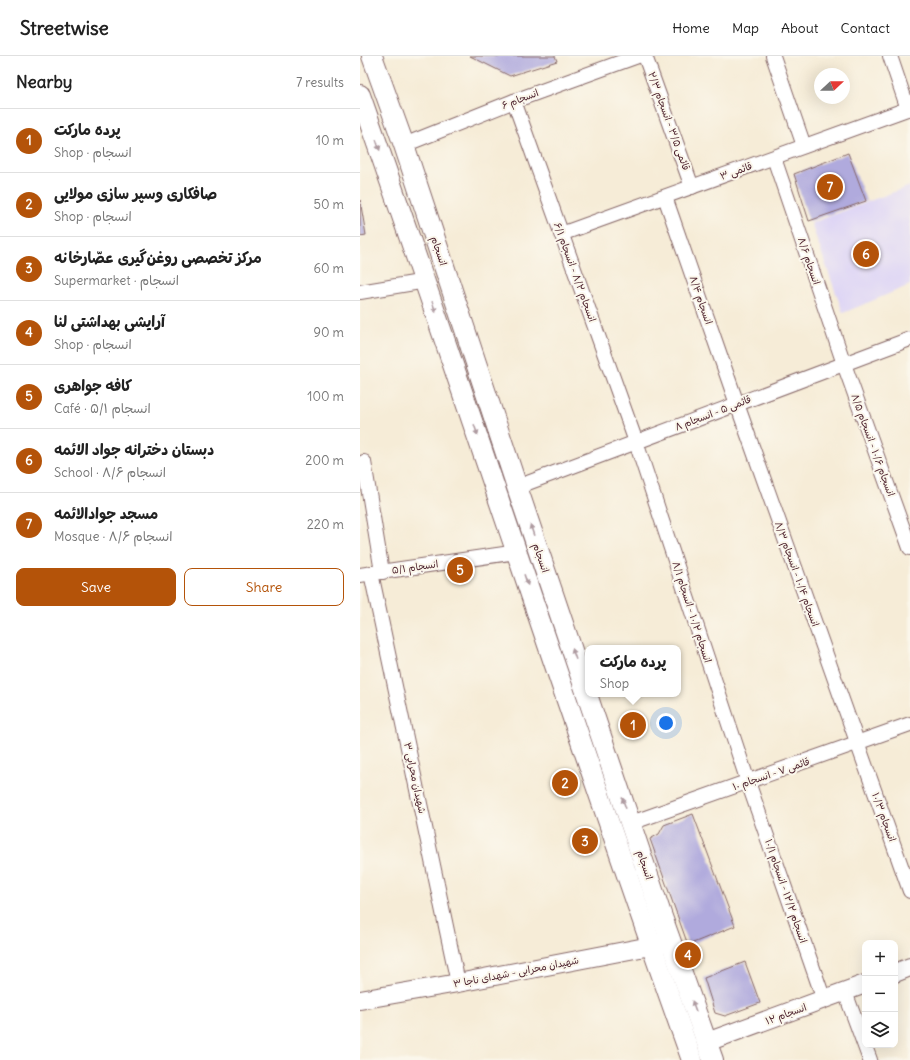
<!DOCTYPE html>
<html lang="en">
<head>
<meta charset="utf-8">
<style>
	body { margin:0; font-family:Delius,"Playpen Sans Arabic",sans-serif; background:#f2f2f2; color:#222 }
	.controls { position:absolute; right:12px; bottom:12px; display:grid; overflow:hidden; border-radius:8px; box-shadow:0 4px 16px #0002 }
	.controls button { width:36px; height:36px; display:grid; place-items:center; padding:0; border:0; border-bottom:1px solid #e0e0e0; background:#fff; color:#222; font:20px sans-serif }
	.compass { position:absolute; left:454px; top:12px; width:36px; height:36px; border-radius:50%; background:#fff; box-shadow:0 4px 16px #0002; rotate:68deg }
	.you { position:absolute; left:306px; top:667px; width:14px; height:14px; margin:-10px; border:3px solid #fff; border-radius:50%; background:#1a73e8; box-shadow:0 0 0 6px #1a73e833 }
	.badge { display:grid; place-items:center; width:26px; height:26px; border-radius:50%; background:#b45309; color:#fff; font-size:13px; font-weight:700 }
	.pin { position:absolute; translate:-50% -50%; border:2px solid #fff; box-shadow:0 1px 4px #0006 }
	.popup { position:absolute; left:225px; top:589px; width:96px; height:52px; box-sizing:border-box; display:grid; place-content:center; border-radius:8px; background:#fff; filter:drop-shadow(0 1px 3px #0005); font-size:13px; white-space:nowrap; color:#767676 }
	.popup b { font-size:15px; color:#222 }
	.popup::after { content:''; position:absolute; left:50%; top:100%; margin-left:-8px; border:8px solid transparent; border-top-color:#fff }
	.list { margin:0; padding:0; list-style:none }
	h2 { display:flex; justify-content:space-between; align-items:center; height:52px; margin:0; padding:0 16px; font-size:17px }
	h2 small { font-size:13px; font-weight:400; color:#767676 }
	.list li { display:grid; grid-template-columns:26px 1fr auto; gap:12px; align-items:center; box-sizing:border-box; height:64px; padding:0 16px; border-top:1px solid #e0e0e0 }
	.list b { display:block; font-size:15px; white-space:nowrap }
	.list p { margin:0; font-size:13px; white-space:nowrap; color:#767676 }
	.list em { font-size:13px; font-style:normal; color:#767676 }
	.actions { display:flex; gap:8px; padding:12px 16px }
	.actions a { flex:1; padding:9px 0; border:1px solid #b45309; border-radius:8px; text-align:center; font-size:14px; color:#b45309 }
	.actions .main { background:#b45309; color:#fff }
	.icon { flex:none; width:22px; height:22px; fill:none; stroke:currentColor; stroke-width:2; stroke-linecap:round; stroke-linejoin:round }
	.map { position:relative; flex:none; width:550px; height:1004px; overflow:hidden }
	header { display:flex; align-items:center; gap:24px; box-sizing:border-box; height:56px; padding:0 20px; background:#fff; border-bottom:1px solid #e0e0e0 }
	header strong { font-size:19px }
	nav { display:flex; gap:22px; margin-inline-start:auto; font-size:14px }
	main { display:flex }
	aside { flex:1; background:#fff }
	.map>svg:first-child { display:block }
</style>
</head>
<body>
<header>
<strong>Streetwise</strong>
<nav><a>Home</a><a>Map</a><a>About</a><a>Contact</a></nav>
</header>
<main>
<aside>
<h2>Nearby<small>7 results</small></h2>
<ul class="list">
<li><span class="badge">1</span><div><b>پرده مارکت</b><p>Shop · انسجام</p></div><em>10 m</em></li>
<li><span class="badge">2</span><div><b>صافکاری وسپر سازی مولایی</b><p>Shop · انسجام</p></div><em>50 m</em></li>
<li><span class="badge">3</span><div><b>مرکز تخصصی روغن‌گیری عصّارخانه</b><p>Supermarket · انسجام</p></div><em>60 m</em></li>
<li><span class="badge">4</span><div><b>آرایشی بهداشتی لنا</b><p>Shop · انسجام</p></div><em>90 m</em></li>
<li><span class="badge">5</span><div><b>کافه جواهری</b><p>Café · انسجام ۵/۱</p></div><em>100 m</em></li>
<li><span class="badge">6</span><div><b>دبستان دخترانه جواد الائمه</b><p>School · انسجام ۸/۶</p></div><em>200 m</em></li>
<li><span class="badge">7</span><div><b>مسجد جوادالائمه</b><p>Mosque · انسجام ۸/۶</p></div><em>220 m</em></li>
</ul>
<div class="actions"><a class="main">Save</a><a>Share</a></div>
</aside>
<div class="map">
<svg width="550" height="1004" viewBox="0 0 550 1004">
	<rect width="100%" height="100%" fill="#fbf7ec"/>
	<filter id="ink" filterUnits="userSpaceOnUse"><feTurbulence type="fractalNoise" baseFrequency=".025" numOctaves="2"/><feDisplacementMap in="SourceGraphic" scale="8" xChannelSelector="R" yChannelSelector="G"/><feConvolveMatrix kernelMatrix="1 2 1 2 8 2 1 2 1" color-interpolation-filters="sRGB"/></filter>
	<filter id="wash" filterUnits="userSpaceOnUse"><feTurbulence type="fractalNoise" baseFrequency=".012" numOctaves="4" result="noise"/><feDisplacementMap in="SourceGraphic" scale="16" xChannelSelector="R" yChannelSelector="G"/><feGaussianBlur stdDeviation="0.9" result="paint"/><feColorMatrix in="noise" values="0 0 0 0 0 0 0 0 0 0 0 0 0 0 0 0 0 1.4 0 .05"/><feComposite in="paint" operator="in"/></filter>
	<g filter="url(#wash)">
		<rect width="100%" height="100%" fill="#f6ecd7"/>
		<path fill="#ded5f5" d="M550,130V229L483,257L451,167Z"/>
		<g id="blocks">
			<g fill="#b0aadd">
				<path d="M110,0H195L197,5L150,20Z"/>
				<path d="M488,97L506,145L449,165L434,118Z"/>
				<path d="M0,144L6,179L0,180Z"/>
				<path d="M333,758L375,870L328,889L290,783L299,778L304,769Z"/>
				<path d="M385,906L400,947L365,960L355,957L344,922Z"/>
			</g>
		</g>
	</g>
	<g filter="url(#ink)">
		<use href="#blocks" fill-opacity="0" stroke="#866767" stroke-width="1"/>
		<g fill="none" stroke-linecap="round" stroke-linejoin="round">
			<g stroke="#866767" stroke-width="16">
				<g id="minor">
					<path d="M285,0L332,131"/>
					<path d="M413,0L444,90"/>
					<path d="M530,0L548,53"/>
					<path d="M154,45L276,386L388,726L464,944"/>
					<path d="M44,89L154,45L278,0"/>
					<path d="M414,102L484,308L550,492"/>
					<path d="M305,141L377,348L550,835"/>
					<path d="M201,178L550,52"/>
					<path d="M0,236L66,225"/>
					<path d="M4,406L22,516"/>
					<path d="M157,431L550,283"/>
					<path d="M11,517L98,927"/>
					<path d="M0,519L157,496"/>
					<path d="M271,767L550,668"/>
					<path d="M485,936L510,1004"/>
				</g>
			</g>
			<g stroke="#866767" stroke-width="20">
				<g id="tertiary">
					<path d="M535,917L550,911"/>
					<path d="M0,944L98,927L306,887"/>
					<path d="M347,986L505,928"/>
				</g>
			</g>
			<g stroke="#866767" stroke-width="22">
				<g id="secondary">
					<path d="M12,0L44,89L157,431L302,861L353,1004"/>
					<path d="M0,39C113,360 217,684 332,1004"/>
				</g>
			</g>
			<use href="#minor" stroke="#fff" stroke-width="14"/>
			<use href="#tertiary" stroke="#fff" stroke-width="18"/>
			<use href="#secondary" stroke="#fff" stroke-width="20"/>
		</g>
		<defs><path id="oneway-solid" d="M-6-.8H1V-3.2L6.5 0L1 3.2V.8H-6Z"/></defs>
		<g fill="#ae9aa0">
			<use href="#oneway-solid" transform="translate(18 89) rotate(71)"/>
			<use href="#oneway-solid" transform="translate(74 251) rotate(71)"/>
			<use href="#oneway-solid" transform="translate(116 374) rotate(71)"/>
			<use href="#oneway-solid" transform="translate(172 474) rotate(-109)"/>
			<use href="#oneway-solid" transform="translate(166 524) rotate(71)"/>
			<use href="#oneway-solid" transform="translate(214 598) rotate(-109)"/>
			<use href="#oneway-solid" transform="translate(264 747) rotate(-109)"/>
			<use href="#oneway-solid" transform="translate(334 950) rotate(-110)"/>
		</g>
	</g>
	<g text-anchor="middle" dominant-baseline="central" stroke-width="4" stroke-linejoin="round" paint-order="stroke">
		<g font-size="10" fill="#4a1f2b" stroke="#fbf7ec">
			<text transform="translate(160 43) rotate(-21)">انسجام ۶</text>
			<text transform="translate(309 65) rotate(70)">قائمی ۳/۵ - انسجام ۲/۳</text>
			<text transform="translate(376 115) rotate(-20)">قائمی ۳</text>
			<text transform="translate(79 195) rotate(72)">انسجام</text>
			<text transform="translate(449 205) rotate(71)">انسجام ۸/۶</text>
			<text transform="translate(215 216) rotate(70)">انسجام ۸/۲ - انسجام ۶/۱</text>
			<text transform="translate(341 244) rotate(71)">انسجام ۸/۴</text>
			<text transform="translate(353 357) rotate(-21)">قائمی ۵ - انسجام ۸</text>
			<text transform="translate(513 389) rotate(70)">انسجام ۱۰/۶ - انسجام ۸/۵</text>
			<text transform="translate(181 502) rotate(71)">انسجام</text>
			<text transform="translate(55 511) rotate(-8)">انسجام ۵/۱</text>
			<text transform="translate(437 518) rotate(70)">انسجام ۱۰/۴ - انسجام ۸/۳</text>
			<text transform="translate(332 556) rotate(72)">انسجام ۱۰/۲ - انسجام ۸/۱</text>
			<text transform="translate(411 718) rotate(-19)">قائمی ۷ - انسجام ۱۰</text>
			<text transform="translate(55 722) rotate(78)">شهیدان محرابی ۳</text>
			<text transform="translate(524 761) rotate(70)">انسجام ۱۰/۳</text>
			<text transform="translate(285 809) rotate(72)">انسجام</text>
			<text transform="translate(426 835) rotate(71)">انسجام ۱۲/۲ - انسجام ۱۰/۱</text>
			<text transform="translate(156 916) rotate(-11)">شهیدان محرابی - شهدای ناجا ۳</text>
			<text transform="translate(426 958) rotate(-20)">انسجام ۱۲</text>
		</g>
	</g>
</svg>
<div class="controls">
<button>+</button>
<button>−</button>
<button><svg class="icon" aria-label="layers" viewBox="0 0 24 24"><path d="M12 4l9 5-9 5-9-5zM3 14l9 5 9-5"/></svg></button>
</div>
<svg class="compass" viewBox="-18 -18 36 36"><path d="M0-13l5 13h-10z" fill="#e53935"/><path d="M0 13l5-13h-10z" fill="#767676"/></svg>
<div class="you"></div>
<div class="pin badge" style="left:273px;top:669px">1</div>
<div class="popup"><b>پرده مارکت</b>Shop</div>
<div class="pin badge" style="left:205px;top:727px">2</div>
<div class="pin badge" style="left:225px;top:785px">3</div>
<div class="pin badge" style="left:328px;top:899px">4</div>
<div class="pin badge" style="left:100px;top:514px">5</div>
<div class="pin badge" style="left:506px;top:198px">6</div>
<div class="pin badge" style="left:470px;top:131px">7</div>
</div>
</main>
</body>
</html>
